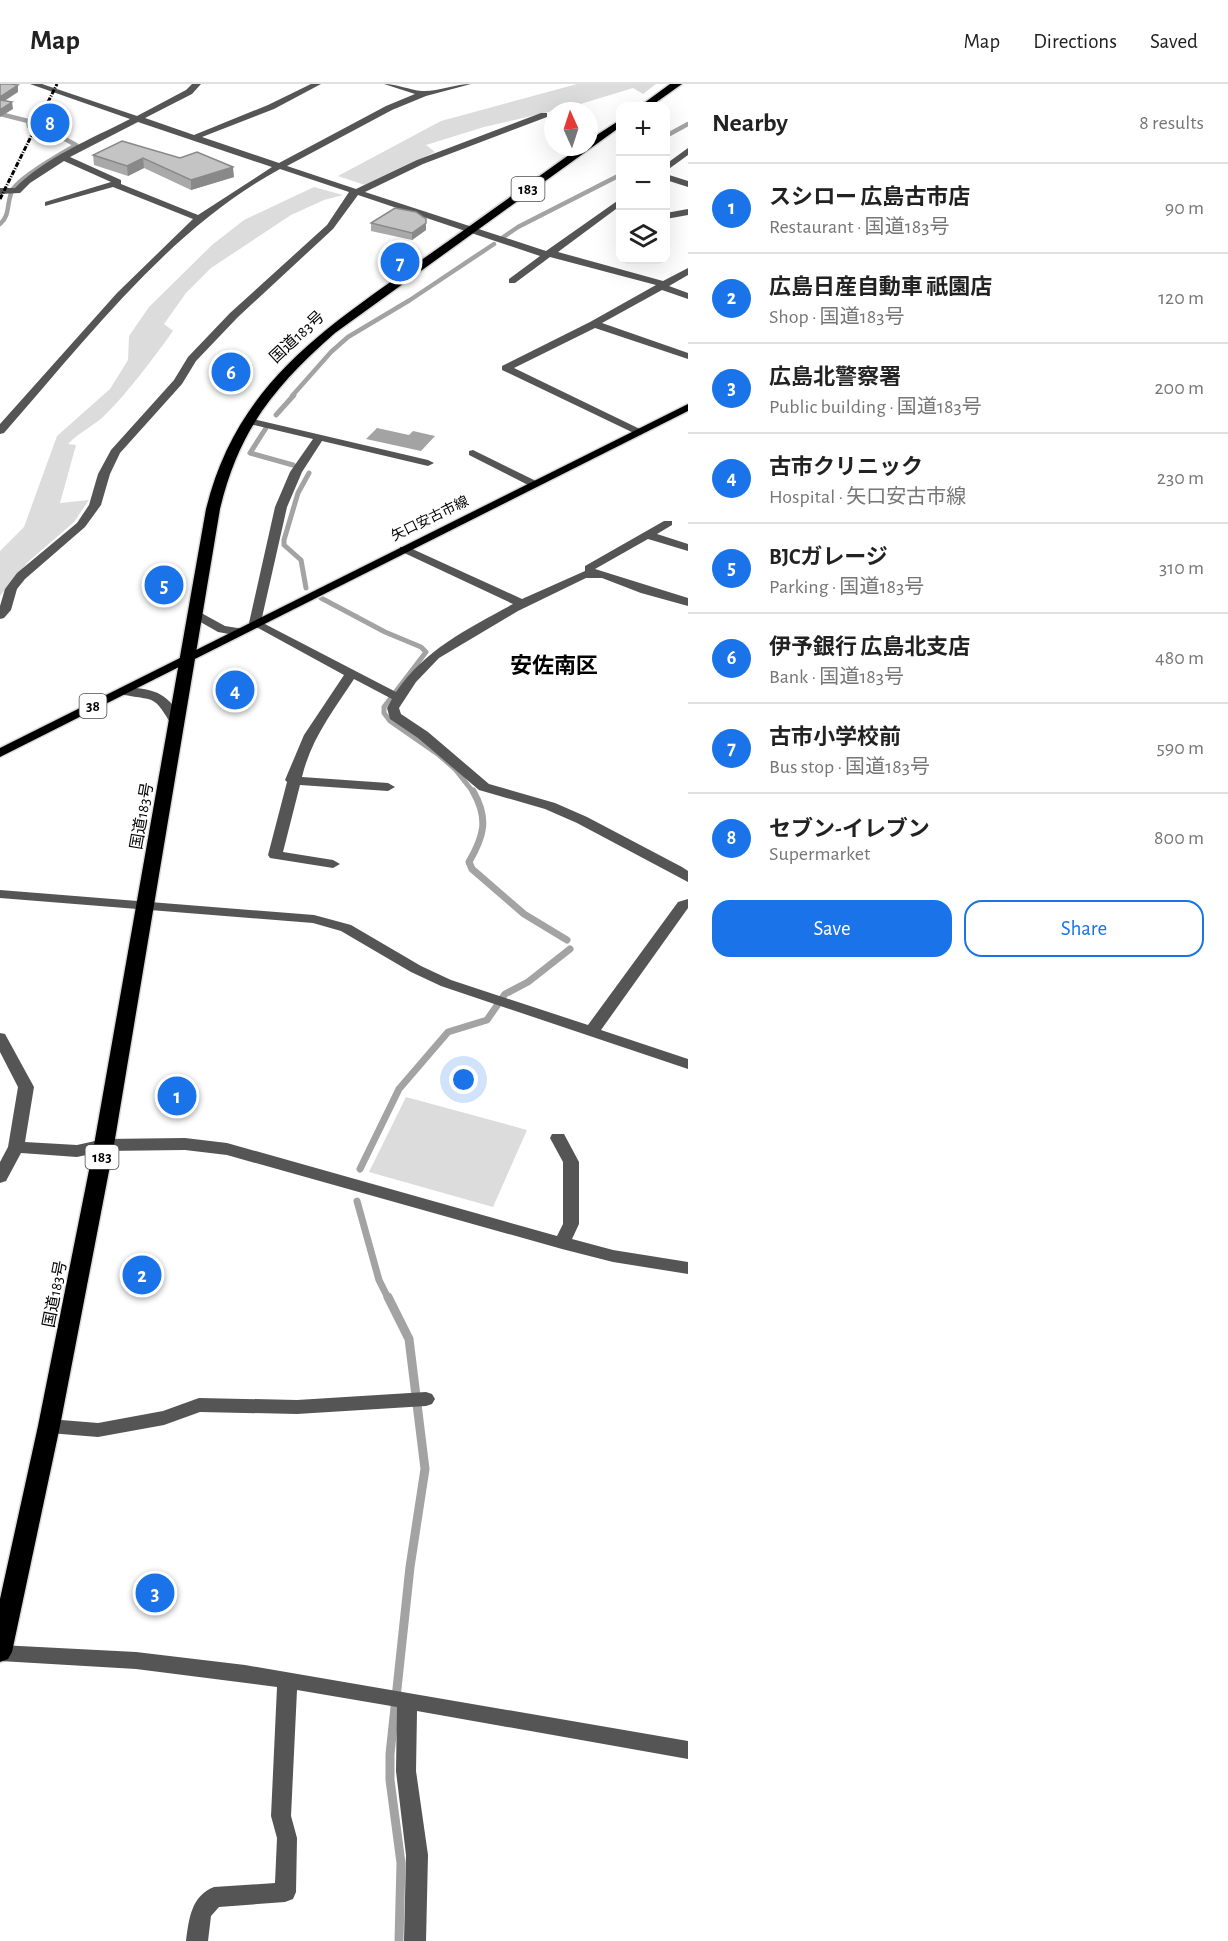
<!DOCTYPE html>
<html lang="en">
<head>
<meta charset="utf-8">
<style>
	body { margin:0; font-family:"Alegreya Sans","Noto Sans JP",sans-serif; background:#f6f6f6; color:#222 }
	.controls { position:absolute; right:18px; top:18px; display:grid; overflow:hidden; border-radius:12px; box-shadow:0 6px 24px #0002 }
	.controls button { width:54px; height:54px; display:grid; place-items:center; padding:0; border:0; border-bottom:2px solid #e0e0e0; background:#fff; color:#222; font:30px sans-serif }
	.compass { position:absolute; left:544px; top:18px; width:54px; height:54px; border-radius:50%; background:#fff; box-shadow:0 6px 24px #0002; rotate:357deg }
	.you { position:absolute; left:464px; top:996px; width:21px; height:21px; margin:-15px; border:4px solid #fff; border-radius:50%; background:#1a73e8; box-shadow:0 0 0 9px #1a73e833 }
	.badge { display:grid; place-items:center; width:39px; height:39px; border-radius:50%; background:#1a73e8; color:#fff; font-size:20px; font-weight:700 }
	.pin { position:absolute; translate:-50% -50%; border:3px solid #fff; box-shadow:0 2px 6px #0006 }
	.list { margin:0; padding:0; list-style:none }
	h2 { display:flex; justify-content:space-between; align-items:center; height:78px; margin:0; padding:0 24px; font-size:26px }
	h2 small { font-size:20px; font-weight:400; color:#767676 }
	.list li { display:grid; grid-template-columns:39px 1fr auto; gap:18px; align-items:center; box-sizing:border-box; height:90px; padding:0 24px; border-top:2px solid #e0e0e0 }
	.list b { display:block; font-size:22px; white-space:nowrap }
	.list p { margin:0; font-size:20px; white-space:nowrap; color:#767676 }
	.list em { font-size:20px; font-style:normal; color:#767676 }
	.actions { display:flex; gap:12px; padding:18px 24px }
	.actions a { flex:1; padding:14px 0; border:2px solid #1a73e8; border-radius:18px; text-align:center; font-size:21px; color:#1a73e8 }
	.actions .main { background:#1a73e8; color:#fff }
	.icon { flex:none; width:33px; height:33px; fill:none; stroke:currentColor; stroke-width:2; stroke-linecap:round; stroke-linejoin:round }
	.map { position:relative; flex:none; width:688px; height:1857px; overflow:hidden }
	header { display:flex; align-items:center; gap:36px; box-sizing:border-box; height:84px; padding:0 30px; background:#fff; border-bottom:2px solid #e0e0e0 }
	header strong { font-size:28px }
	nav { display:flex; gap:33px; margin-inline-start:auto; font-size:21px }
	main { display:flex }
	aside { flex:1; background:#fff }
	.map>svg:first-child { display:block }
</style>
</head>
<body>
<header>
<strong>Map</strong>
<nav><a>Map</a><a>Directions</a><a>Saved</a></nav>
</header>
<main>
<div class="map">
<svg width="688" height="1857" viewBox="0 0 688 1857">
	<rect width="100%" height="100%" fill="#fff"/>
	<g fill="#dcdcdc">
		<path d="M577,0H656L643,10L633,4L574,22L484,43L426,61L435,68L365,101L338,92L441,37Z"/>
		<path d="M314,103L343,111L324,116L291,131L211,184L186,209L164,240L173,247C152,276 130,306 105,331C94,342 79,348 68,360L76,361L60,419L89,416L74,438L28,478L0,512V467L24,443L57,352L110,305L128,276L129,252L149,223L212,161L244,136Z"/>
		<path d="M406,1013L527,1046L493,1123L369,1088Z"/>
	</g>
	<path fill="#a3a3a3" d="M377,344L409,351L413,347L435,352L421,367L366,355Z"/>
	<g fill="none" stroke-linecap="round" stroke-linejoin="round">
		<g stroke="#a3a3a3" stroke-width="4.5">
			<path d="M0,30L28,37L29,42"/>
			<path d="M666,52L688,40"/>
			<path d="M0,140C11,131 6,117 13,105C21,92 62,69 76,61L43,43"/>
			<path d="M502,154L518,143L620,91"/>
			<path d="M292,312L331,268L348,253L410,216L494,160"/>
		</g>
		<g stroke="#a3a3a3" stroke-width="5">
			<path d="M276,331L294,311"/>
			<path d="M266,344L250,369L293,381"/>
			<path d="M306,504L301,476L284,461V456L298,409L309,389"/>
			<path d="M321,514L385,548L421,563L426,568L384,623V629L390,637L439,671L455,685L474,709"/>
		</g>
		<g stroke="#a3a3a3" stroke-width="7">
			<path d="M473,707C489,735 484,752 469,778L472,785L524,830L567,856"/>
			<path d="M360,1085L399,1005L448,948L487,936L505,910L528,898L570,865"/>
			<path d="M357,1117L379,1196L388,1214"/>
		</g>
		<path stroke="#a3a3a3" stroke-width="9" d="M388,1213L409,1255L425,1385L410,1483L390,1670V1696L401,1779L399,1857"/>
		<g stroke="#dbdbdb" stroke-width="3">
			<path id="major" d="M688,320V327L0,673V664Z"/>
		</g>
		<g stroke="#dbdbdb" stroke-width="3">
			<g id="highway">
				<path d="M670,0H682L651,22H640Z"/>
				<path d="M620,36V43L335,249C275,302 239,345 220,425L114,1061L60,1342L12,1568L8,1575L0,1578V1515L38,1342L94,1061L206,425C237,300 322,247 420,177C474,139 527,101 580,63H589V56Z"/>
			</g>
		</g>
		<g fill="#555" fill-rule="evenodd">
			<path d="M30,0H42L137,32L186,6L192,0H201L192,10L145,34L194,51L268,21L311,0H321L274,25L202,53L279,79L386,22L415,10L384,0C398,0 409,6 422,7C437,8 455,0 471,0L426,12L392,26L287,82L356,105L417,76L541,29H547V33L423,80L365,108L546,167L620,115V122L558,168L663,197L688,184V191L669,202L688,209V215L662,206L602,239L688,269V275L595,244L514,284L642,346V350L638,351L502,286V282L590,238L656,201L550,173L515,199H509V195L540,172L358,111L333,145L238,233L196,277L182,300L120,369L110,390L101,421L85,443L25,495L17,505L11,526L4,534L0,535V522L5,505L17,489L77,439L89,421L98,390L111,366L174,296L188,273L230,229L327,141L349,108L280,85C169,145 86,256 4,349L0,350V340L117,209L193,135L113,103L45,122V118L111,98L64,77L30,99L20,109L0,110V104H15C46,73 91,55 130,35ZM138,38L272,83L198,131L121,100V96L70,73Z"/>
			<path d="M688,64V71L666,87V80Z"/>
			<path d="M666,90L688,97V103L666,96Z"/>
			<path d="M688,125V131L666,135V129Z"/>
			<path d="M249,334L428,376L434,379L428,382L322,357L302,388L287,423L261,538L396,608C425,565 469,544 513,520L400,467V463H408L522,515L585,487V482L664,437H672V441L657,450L688,460V467L648,455L595,485L688,514V522L641,509L602,494H586L518,527L439,574L416,598L399,624L401,630L428,648L489,700L555,719L587,733L682,783L688,787V798L577,739L545,725L479,706L418,654L390,635L387,624L392,615L354,595C333,627 311,655 302,693L388,699L395,703L388,707L300,701L283,768L333,776L340,780L333,784L270,774L268,771L287,698L285,696L304,651L344,591L249,539L275,423L290,388L313,355L245,339V335Z"/>
			<path d="M473,366L538,398L540,400L534,403L530,402L469,371V367Z"/>
			<path d="M194,525L225,542L244,545L246,548L240,552L218,548L190,532V526Z"/>
			<path d="M124,603C157,605 169,609 184,640L183,643H173C152,608 156,618 120,610L118,607Z"/>
			<path d="M0,806L314,831L351,841L421,882L451,896L588,941L678,818L688,815V824L601,946L688,975V985L441,902L411,888L341,847L313,839L0,814Z"/>
			<path d="M0,949L5,950L34,1003L25,1058L77,1061L104,1055L185,1054L227,1059L557,1152L563,1140V1078L550,1054L552,1050H564L579,1078V1140L572,1155L613,1166L688,1178V1190L613,1178L562,1165L227,1071L185,1066L104,1067L77,1073L21,1069L6,1097L0,1099V1078L8,1063L18,1003L0,968Z"/>
			<path d="M426,1308L432,1310L435,1315L432,1320L426,1322L297,1330L200,1328L164,1341L98,1353L49,1349L43,1347L40,1342L43,1337L49,1335L98,1339L163,1327L199,1314L297,1316Z"/>
			<path d="M0,1561L136,1568L245,1581L688,1657V1675L417,1627L416,1687L428,1771L426,1857H404L406,1771L396,1687L397,1623L297,1606L291,1732L297,1754L296,1808L293,1815L285,1818L219,1823L211,1832L208,1857H186C189,1835 191,1812 214,1803L275,1799L277,1754L271,1732L277,1603L136,1585L0,1577Z"/>
		</g>
		<use href="#major" fill="#000" fill-rule="evenodd"/>
		<use href="#highway" fill="#000" fill-rule="evenodd"/>
		<path stroke="#000" stroke-width="3" stroke-dasharray="5 1.5 1 1.5" stroke-linecap="butt" d="M0,115L57,0"/>
	</g>
	<g fill="#a9a9a9">
		<path d="M122,57L234,93L191,106L144,84L128,92L94,81L93,71Z"/>
		<path d="M371,139L426,146L412,156L371,147Z"/>
	</g>
	<g fill="#898989">
		<path d="M18,1V8L0,20V13Z"/>
		<path d="M12,18L13,25L0,33V26Z"/>
		<path d="M143,74L144,84L128,92L127,82Z"/>
		<path d="M233,83L234,93L191,106V96Z"/>
		<path d="M426,139V146L412,156V149Z"/>
	</g>
	<g fill="#c4c4c4" stroke="#898989" stroke-width="1.5">
		<path d="M0,0H10L18,1L0,13Z"/>
		<path d="M0,16L12,18L0,26Z"/>
		<path d="M122,57L180,74L197,68L233,83L191,96L143,74L127,82L93,71Z"/>
		<path d="M395,124L416,128L426,135V139L412,149L371,139Z"/>
	</g>
	<g text-anchor="middle" dominant-baseline="central" stroke-width="4.5" stroke-linejoin="round" paint-order="stroke">
		<g font-size="14" fill="#000" stroke="#fff">
			<text transform="translate(430 435) rotate(-26)">矢口安古市線</text>
		</g>
		<g fill="#fff" stroke="#4c4c4c" stroke-width="1.5">
			<rect x="511.5" y="93" width="33" height="24" rx="4.5"/>
			<rect x="79.5" y="610" width="27" height="24" rx="4.5"/>
			<rect x="85.5" y="1061" width="33" height="24" rx="4.5"/>
		</g>
		<g font-size="15" font-weight="bold" fill="#000">
			<text x="528" y="105">183</text>
			<text x="93" y="622">38</text>
			<text x="102" y="1073">183</text>
		</g>
		<g font-size="16" fill="#000" stroke="#fff">
			<text transform="translate(297 253) rotate(-43)">国道183号</text>
			<text transform="translate(142 732) rotate(-80)">国道183号</text>
			<text transform="translate(55 1210) rotate(-79)">国道183号</text>
		</g>
		<g font-size="22" font-weight="bold" fill="#000" stroke="#fff">
			<text x="554" y="582">安佐南区</text>
		</g>
	</g>
</svg>
<div class="controls">
<button>+</button>
<button>−</button>
<button><svg class="icon" aria-label="layers" viewBox="0 0 24 24"><path d="M12 4l9 5-9 5-9-5zM3 14l9 5 9-5"/></svg></button>
</div>
<svg class="compass" viewBox="-18 -18 36 36"><path d="M0-13l5 13h-10z" fill="#e53935"/><path d="M0 13l5-13h-10z" fill="#767676"/></svg>
<div class="you"></div>
<div class="pin badge" style="left:177px;top:1012px">1</div>
<div class="pin badge" style="left:142px;top:1191px">2</div>
<div class="pin badge" style="left:155px;top:1509px">3</div>
<div class="pin badge" style="left:235px;top:606px">4</div>
<div class="pin badge" style="left:164px;top:501px">5</div>
<div class="pin badge" style="left:231px;top:288px">6</div>
<div class="pin badge" style="left:400px;top:178px">7</div>
<div class="pin badge" style="left:50px;top:39px">8</div>
</div>
<aside>
<h2>Nearby<small>8 results</small></h2>
<ul class="list">
<li><span class="badge">1</span><div><b>スシロー 広島古市店</b><p>Restaurant · 国道183号</p></div><em>90 m</em></li>
<li><span class="badge">2</span><div><b>広島日産自動車 祇園店</b><p>Shop · 国道183号</p></div><em>120 m</em></li>
<li><span class="badge">3</span><div><b>広島北警察署</b><p>Public building · 国道183号</p></div><em>200 m</em></li>
<li><span class="badge">4</span><div><b>古市クリニック</b><p>Hospital · 矢口安古市線</p></div><em>230 m</em></li>
<li><span class="badge">5</span><div><b>BJCガレージ</b><p>Parking · 国道183号</p></div><em>310 m</em></li>
<li><span class="badge">6</span><div><b>伊予銀行 広島北支店</b><p>Bank · 国道183号</p></div><em>480 m</em></li>
<li><span class="badge">7</span><div><b>古市小学校前</b><p>Bus stop · 国道183号</p></div><em>590 m</em></li>
<li><span class="badge">8</span><div><b>セブン-イレブン</b><p>Supermarket</p></div><em>800 m</em></li>
</ul>
<div class="actions"><a class="main">Save</a><a>Share</a></div>
</aside>
</main>
</body>
</html>
